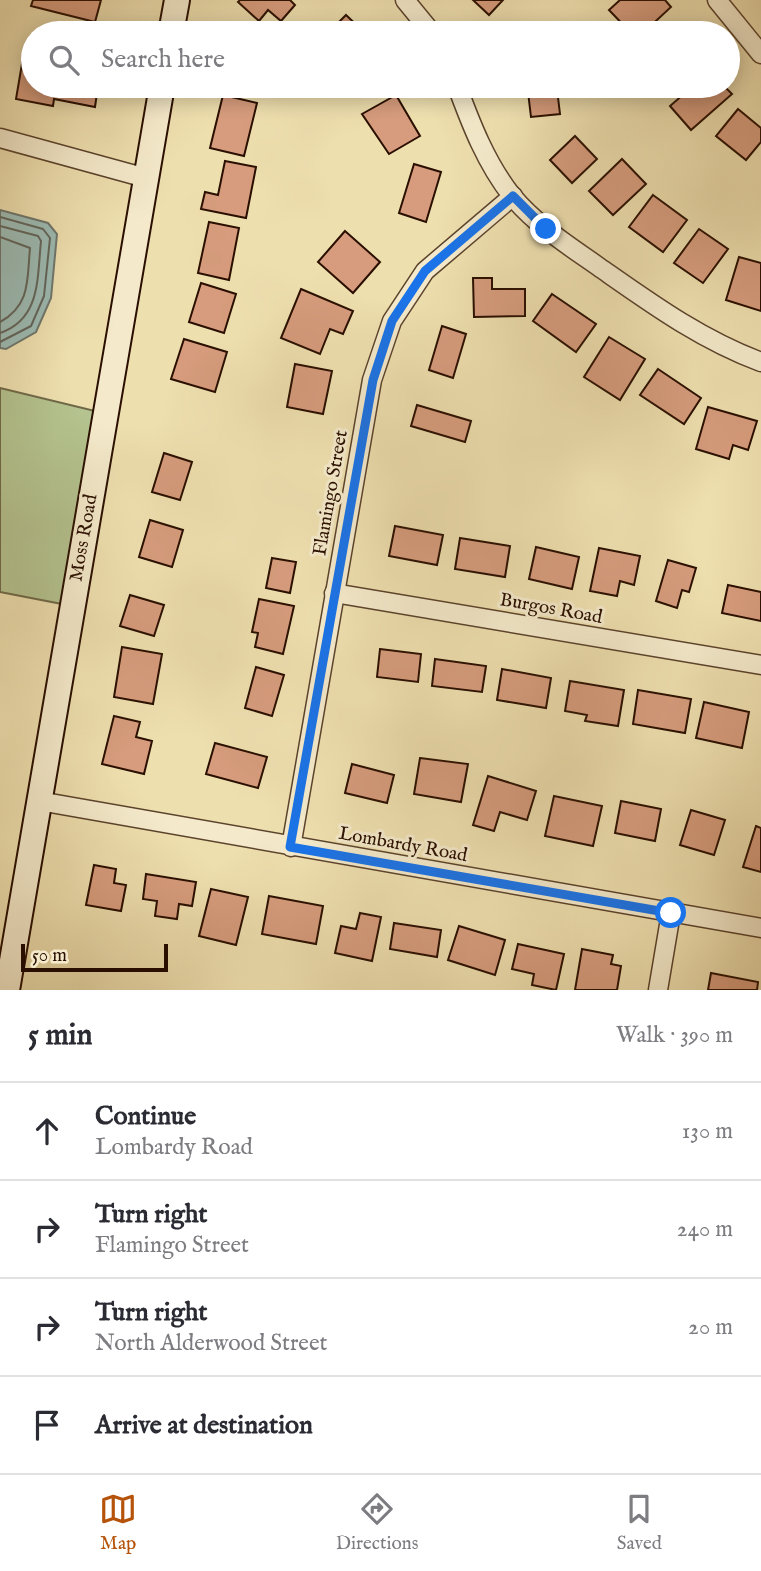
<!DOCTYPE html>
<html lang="en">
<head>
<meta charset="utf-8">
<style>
	body { margin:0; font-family:"IM FELL English",serif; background:#f2f2f3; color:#2b2b33 }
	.scale { position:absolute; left:21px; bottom:18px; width:147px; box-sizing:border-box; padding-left:7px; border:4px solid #2a0f00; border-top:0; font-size:19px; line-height:24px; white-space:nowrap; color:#2a0f00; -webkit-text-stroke:5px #f4eacb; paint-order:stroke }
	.stop { position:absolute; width:21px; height:21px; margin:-16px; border:5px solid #1a73e8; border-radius:50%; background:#fff }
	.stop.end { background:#1a73e8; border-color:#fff; box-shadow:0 2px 7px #0008 }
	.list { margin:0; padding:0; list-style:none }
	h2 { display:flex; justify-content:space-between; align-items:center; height:91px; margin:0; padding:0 28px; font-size:30px }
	h2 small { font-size:23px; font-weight:400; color:#7c7c81 }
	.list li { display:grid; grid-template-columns:46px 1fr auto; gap:21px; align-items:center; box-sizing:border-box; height:98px; padding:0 28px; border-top:2px solid #e1e1e2 }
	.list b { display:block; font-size:26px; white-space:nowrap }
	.list p { margin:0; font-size:23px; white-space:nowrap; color:#7c7c81 }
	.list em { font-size:23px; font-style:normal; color:#7c7c81 }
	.icon { flex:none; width:38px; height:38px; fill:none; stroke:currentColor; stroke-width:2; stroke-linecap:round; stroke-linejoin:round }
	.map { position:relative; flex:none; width:761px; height:990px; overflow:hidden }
	.search { position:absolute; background:#fff; box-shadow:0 4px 18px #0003; left:21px; right:21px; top:21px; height:77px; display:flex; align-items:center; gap:18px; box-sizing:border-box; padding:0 24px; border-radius:38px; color:#7c7c81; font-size:26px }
	.sheet { height:483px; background:#fff }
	nav { display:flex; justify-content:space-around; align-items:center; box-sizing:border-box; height:98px; border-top:2px solid #e1e1e2; background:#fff; font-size:19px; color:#7c7c81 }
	nav a { display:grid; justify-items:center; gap:4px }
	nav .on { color:#b45309 }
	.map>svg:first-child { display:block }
</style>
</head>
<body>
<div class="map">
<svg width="761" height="990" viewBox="0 0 761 990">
	<rect width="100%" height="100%" fill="#eedfaf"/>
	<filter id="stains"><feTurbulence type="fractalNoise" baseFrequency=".00286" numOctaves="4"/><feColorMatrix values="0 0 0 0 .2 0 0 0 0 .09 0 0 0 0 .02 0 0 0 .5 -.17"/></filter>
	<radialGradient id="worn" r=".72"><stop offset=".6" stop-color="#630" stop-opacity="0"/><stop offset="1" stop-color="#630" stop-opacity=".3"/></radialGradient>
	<path fill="#b4c38f" stroke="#6f6948" stroke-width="2" d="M0,388L95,411L62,604L0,592Z"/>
	<path fill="#9cbbb4" stroke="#6e766c" stroke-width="2" d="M0,210L48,223L57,234L51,298L36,332L6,349L0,348Z"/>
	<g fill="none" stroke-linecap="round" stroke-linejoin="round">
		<g stroke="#63655a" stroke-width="2">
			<path d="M0,217L43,229L50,238L44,296L31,326L0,342"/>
			<path d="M0,226L38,236L41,241C37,278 41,319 0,333"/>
			<path d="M0,237L30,248C27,279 31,305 0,322"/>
		</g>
	</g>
	<g fill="#d69c7d" stroke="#2a0f00" stroke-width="2">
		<path d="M33,0H101L95,22L31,6Z"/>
		<path d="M240,0H290L295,5L281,21L268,10L259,21L238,2Z"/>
		<path d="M473,0H503L489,15Z"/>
		<path d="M620,0H665L671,7L643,33H631L609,10Z"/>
		<path d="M346,15L365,33H328Z"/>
		<path d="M24,52L33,54V86H98L95,107L54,99L53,106L16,99Z"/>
		<path d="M693,86H708L710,89L724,86L732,94L691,130L670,106Z"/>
		<path d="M557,89L560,114L531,117L528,92Z"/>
		<path d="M223,95L257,103L244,156L210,148Z"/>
		<path d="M396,95L420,136L389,154L362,114Z"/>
		<path d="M738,109L761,128V142L746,160L716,136Z"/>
		<path d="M575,136L597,159L572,183L550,160Z"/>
		<path d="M622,159L646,184L613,215L589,191Z"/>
		<path d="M225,161L256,167L246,218L201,209L205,192L218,195Z"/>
		<path d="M414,164L441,172L426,222L399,213Z"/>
		<path d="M653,195L687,220L663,252L629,227Z"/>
		<path d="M209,222L239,228L229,280L198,273Z"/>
		<path d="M699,229L728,249L703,283L674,263Z"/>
		<path d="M345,231L380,262L353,293L318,262Z"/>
		<path d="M739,257L761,263V311L726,300Z"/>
		<path d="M473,278H492V289H525V316L474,317Z"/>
		<path d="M201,283L236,294L224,333L189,322Z"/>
		<path d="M301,289L353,311L343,334L330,329L320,354L281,338Z"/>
		<path d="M552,294L596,324L576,352L533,321Z"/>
		<path d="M442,326L466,334L453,378L429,370Z"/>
		<path d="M609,337L645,359L620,400L584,377Z"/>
		<path d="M184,339L227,352L215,392L171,379Z"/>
		<path d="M295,364L332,371L323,414L287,407Z"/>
		<path d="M658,369L701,398L684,424L640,395Z"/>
		<path d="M417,405L471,421L465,442L411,426Z"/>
		<path d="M708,407L757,421L748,450L733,445L729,459L696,449Z"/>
		<path d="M164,453L192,462L180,500L152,492Z"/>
		<path d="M150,520L183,530L172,567L139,557Z"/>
		<path d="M395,526L443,535L437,565L389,556Z"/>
		<path d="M460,538L510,546L505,577L455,569Z"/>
		<path d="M536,547L579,557L572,589L529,579Z"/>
		<path d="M599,548L640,556L634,585L620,581L617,596L590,591Z"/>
		<path d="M272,558L296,562L290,593L266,588Z"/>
		<path d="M668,560L696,568L689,592L682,590L677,608L656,601Z"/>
		<path d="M728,585L761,592V621L722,613Z"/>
		<path d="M130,595L164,605L154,636L120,626Z"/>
		<path d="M259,599L294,606L283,654L255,647L258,633L252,632Z"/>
		<path d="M122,647L162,654L153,704L114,697Z"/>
		<path d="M380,649L421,654L418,682L377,677Z"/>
		<path d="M435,659L486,666L482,692L432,686Z"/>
		<path d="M256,667L284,675L272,716L245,708Z"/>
		<path d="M502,669L551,678L546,708L497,700Z"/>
		<path d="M570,681L624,690L618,726L585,721L587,715L565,711Z"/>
		<path d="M638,690L691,699L685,733L633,724Z"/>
		<path d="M704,702L749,712L742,748L696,738Z"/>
		<path d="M114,716L140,722L136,737L152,741L144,774L102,764Z"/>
		<path d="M215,743L267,757L258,788L206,774Z"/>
		<path d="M420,758L468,764L461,802L414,794Z"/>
		<path d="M352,764L394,775L387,803L345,793Z"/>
		<path d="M488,776L536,791L527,820L500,812L494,831L473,825Z"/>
		<path d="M554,796L602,806L593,846L545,836Z"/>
		<path d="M621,801L661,809L655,841L615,833Z"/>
		<path d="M691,810L725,820L714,855L680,845Z"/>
		<path d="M756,826L761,828V872L743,867Z"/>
		<path d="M94,865L116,869L114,883L126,885L121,911L86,905Z"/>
		<path d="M146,874L196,882L192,906L179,904L177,919L155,916L157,901L143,899Z"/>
		<path d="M211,889L248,897L236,945L199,936Z"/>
		<path d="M269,896L323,906L316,944L262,934Z"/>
		<path d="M360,913L381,917L372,961L335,953L341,926L356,929Z"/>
		<path d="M394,923L441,930L437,957L390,949Z"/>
		<path d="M459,926L505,940L495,975L448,960Z"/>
		<path d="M518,944L564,954L556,990L532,985L534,974L512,969Z"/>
		<path d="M582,949L613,955L611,964L621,966L617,990H575Z"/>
		<path d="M711,973L758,982L757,990H708Z"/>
	</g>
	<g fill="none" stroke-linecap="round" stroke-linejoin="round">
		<g stroke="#5b432c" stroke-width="21">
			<g id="street">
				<path d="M405,0L432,33"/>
				<path d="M717,0L761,54"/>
				<path d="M457,86C471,124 486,163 512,196C536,225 569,246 599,267C652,304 700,339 761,362"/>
				<path d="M0,138L146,178"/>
				<path d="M334,593L761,665"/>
				<path d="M39,801L761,928"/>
				<path d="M291,847L372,380L392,321L425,271L513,196"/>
				<path d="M658,990L671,913"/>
			</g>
		</g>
		<g stroke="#2a0f00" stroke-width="28">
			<g id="secondary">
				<path d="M171,33L177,0"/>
				<path d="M7,990L162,86"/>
			</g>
		</g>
		<use href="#street" stroke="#f4eacb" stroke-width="18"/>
		<use href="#secondary" stroke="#f4eacb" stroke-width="24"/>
	</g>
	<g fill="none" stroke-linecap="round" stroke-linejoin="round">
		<path stroke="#1a73e8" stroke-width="9" d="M546,229L513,196L425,271L392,321L373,380L290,847L671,913"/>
	</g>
	<g text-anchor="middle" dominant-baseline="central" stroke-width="6" stroke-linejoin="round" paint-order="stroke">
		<g font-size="19" fill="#2a0f00" stroke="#f4eacb">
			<text transform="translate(331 493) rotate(-80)">Flamingo Street</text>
			<text transform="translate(84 538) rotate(-80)">Moss Road</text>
			<text transform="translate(551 609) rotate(10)">Burgos Road</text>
			<text transform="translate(403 845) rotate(10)">Lombardy Road</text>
		</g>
	</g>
	<rect width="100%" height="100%" filter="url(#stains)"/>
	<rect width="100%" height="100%" fill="url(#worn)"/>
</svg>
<div class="scale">50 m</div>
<div class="stop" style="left:671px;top:913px"></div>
<div class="stop end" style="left:546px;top:229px"></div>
<div class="search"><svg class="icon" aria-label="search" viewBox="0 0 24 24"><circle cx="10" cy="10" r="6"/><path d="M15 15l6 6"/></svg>Search here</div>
</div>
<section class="sheet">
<h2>5 min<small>Walk · 390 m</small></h2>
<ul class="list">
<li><svg class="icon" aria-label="ahead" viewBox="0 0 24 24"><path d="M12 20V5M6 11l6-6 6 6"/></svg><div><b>Continue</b><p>Lombardy Road</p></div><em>130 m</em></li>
<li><svg class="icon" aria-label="right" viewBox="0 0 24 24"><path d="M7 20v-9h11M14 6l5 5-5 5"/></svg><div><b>Turn right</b><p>Flamingo Street</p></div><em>240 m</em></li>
<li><svg class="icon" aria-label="right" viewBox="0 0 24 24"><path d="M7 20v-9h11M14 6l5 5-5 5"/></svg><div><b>Turn right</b><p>North Alderwood Street</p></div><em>20 m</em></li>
<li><svg class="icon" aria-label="arrive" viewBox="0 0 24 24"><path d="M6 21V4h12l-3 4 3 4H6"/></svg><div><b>Arrive at destination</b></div></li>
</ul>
</section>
<nav>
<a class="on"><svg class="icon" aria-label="map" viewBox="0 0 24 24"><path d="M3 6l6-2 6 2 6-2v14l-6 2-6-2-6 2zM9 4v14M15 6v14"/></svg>Map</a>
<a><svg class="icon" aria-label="directions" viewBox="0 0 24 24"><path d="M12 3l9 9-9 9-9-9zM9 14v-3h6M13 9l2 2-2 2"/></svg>Directions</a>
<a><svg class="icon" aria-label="saved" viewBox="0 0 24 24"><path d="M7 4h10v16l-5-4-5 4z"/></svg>Saved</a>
</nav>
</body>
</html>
